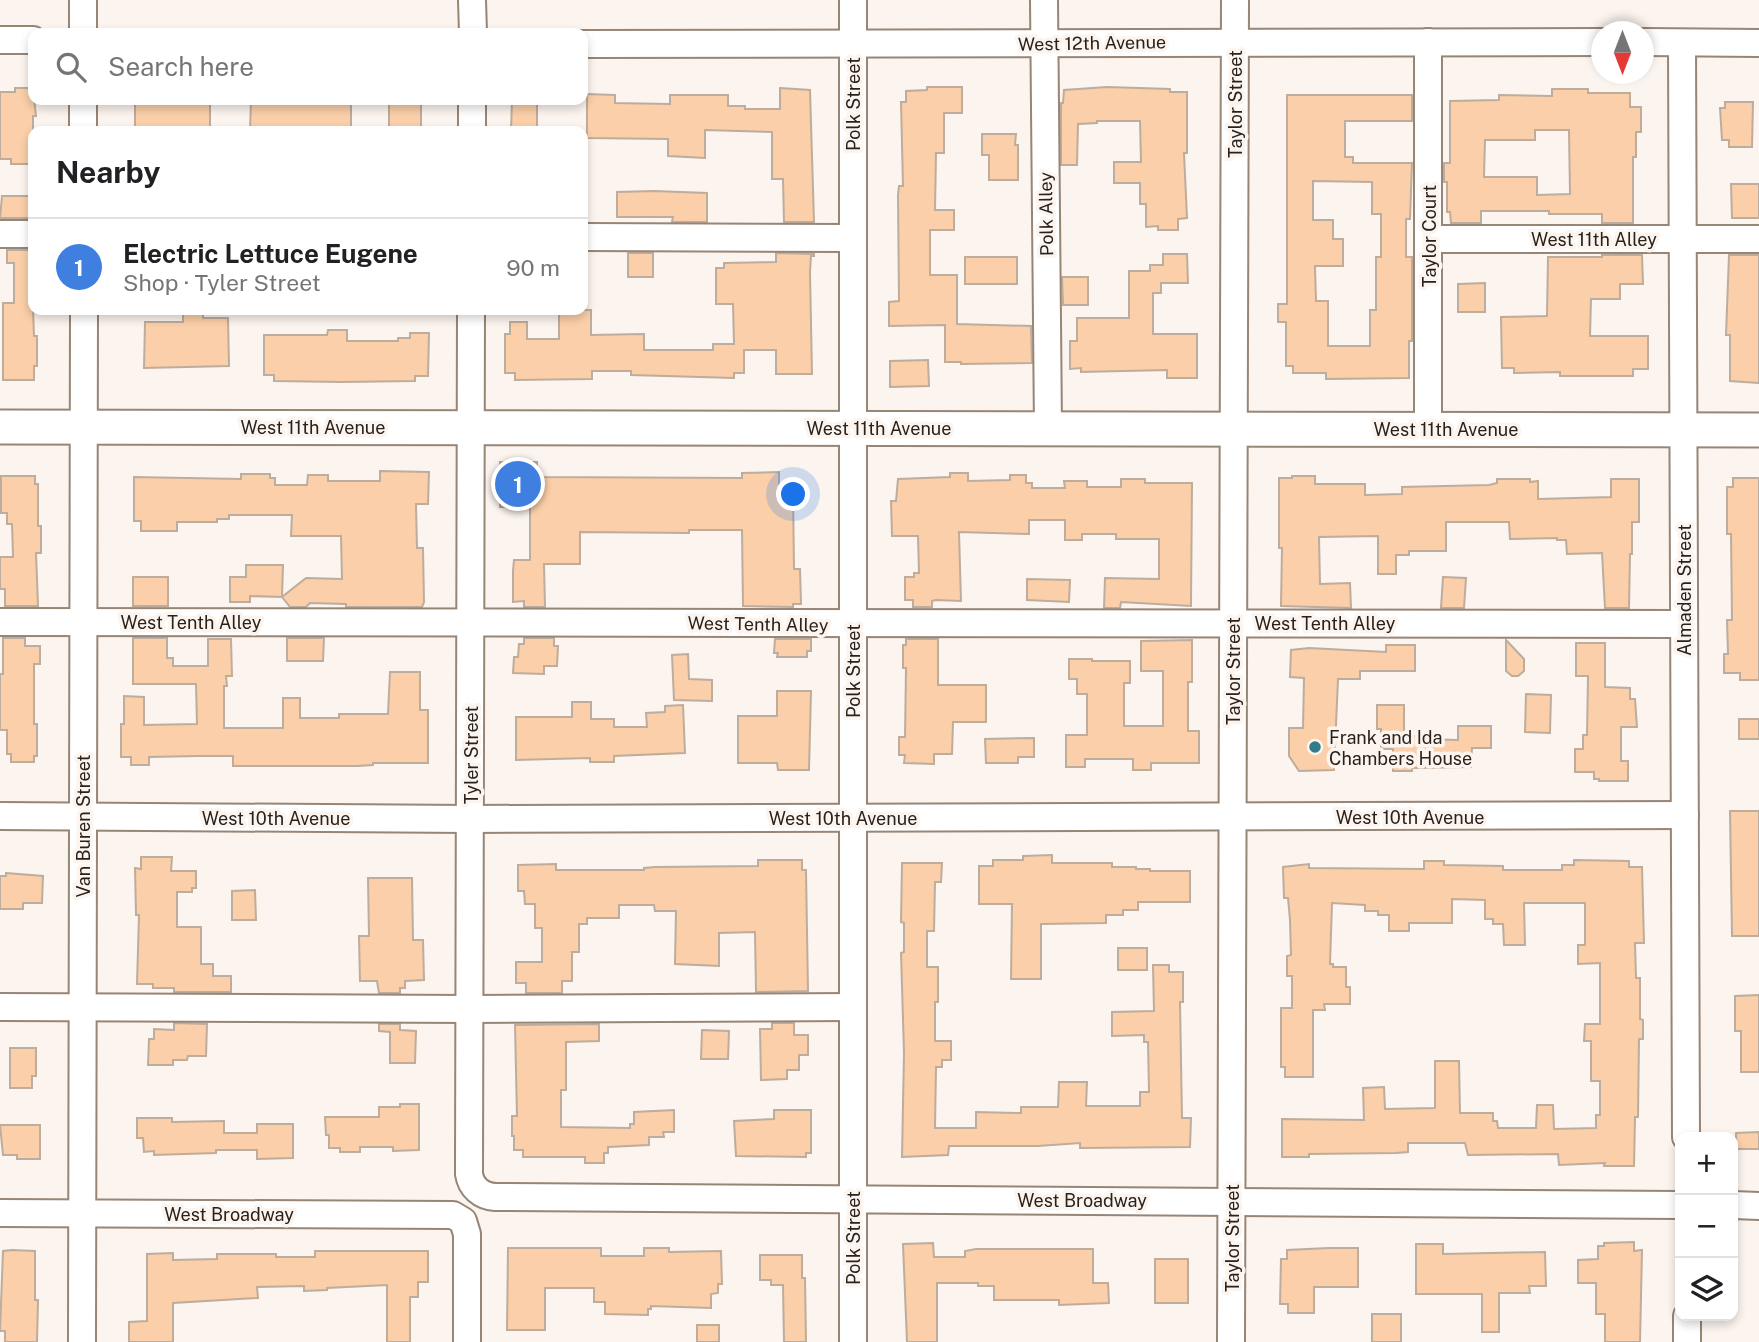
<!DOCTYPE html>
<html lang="en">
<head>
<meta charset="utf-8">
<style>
	body { margin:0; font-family:"Public Sans",sans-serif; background:#f6f6f6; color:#202124 }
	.controls { position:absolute; right:21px; bottom:21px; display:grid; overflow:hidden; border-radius:14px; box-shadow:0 4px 10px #0003 }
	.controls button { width:63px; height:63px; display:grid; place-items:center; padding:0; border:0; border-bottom:2px solid #e0e0e0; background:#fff; color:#202124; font:35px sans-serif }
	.compass { position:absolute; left:1591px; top:21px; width:63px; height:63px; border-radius:50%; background:#fff; box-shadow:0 4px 10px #0003; rotate:180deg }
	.you { position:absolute; left:794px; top:495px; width:24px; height:24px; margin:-18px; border:5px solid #fff; border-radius:50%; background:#1a73e8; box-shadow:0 0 0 10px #1a73e833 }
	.badge { display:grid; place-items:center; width:46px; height:46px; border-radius:50%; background:#d93025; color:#fff; font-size:23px; font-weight:700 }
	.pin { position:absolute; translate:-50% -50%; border:4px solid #fff; box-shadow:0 2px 7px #0006 }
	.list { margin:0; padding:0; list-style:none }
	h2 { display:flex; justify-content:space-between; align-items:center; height:91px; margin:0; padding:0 28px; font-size:30px }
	h2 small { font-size:23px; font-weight:400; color:#757577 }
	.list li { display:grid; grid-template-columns:46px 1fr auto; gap:21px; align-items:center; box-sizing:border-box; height:98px; padding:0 28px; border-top:2px solid #e0e0e0 }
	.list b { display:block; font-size:26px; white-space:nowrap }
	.list p { margin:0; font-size:23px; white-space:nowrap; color:#757577 }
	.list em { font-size:23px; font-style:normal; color:#757577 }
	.icon { flex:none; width:38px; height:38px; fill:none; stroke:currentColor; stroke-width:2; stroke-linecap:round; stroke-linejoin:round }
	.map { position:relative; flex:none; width:1759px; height:1342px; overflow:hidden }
	.search { position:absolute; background:#fff; box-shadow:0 4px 10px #0003; left:28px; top:28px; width:560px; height:77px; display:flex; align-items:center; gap:18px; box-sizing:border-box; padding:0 24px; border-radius:14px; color:#757577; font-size:26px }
	.panel { position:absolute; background:#fff; box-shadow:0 4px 10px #0003; left:28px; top:126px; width:560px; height:189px; border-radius:14px }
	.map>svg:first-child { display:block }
</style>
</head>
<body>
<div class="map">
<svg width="1759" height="1342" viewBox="0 0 1759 1342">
	<rect width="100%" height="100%" fill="#fcf4ee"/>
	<g fill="#fbcfa9" stroke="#beac9c" stroke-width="2" fill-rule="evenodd">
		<path d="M927,87H962V113H944V153H936L935,210H954V230H930V275H957V324L1031,326L1032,363L961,364V362H945V325L889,326V302L899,301L898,195L899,186H903L901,102H906V91L927,90Z"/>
		<path d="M1107,87L1170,89V92H1187V153H1184L1187,218L1178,219V230H1158V226L1146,227V204H1140V183H1114V162H1141L1140,121H1097V123L1078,124L1077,165H1061V103H1063L1064,90Z"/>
		<path d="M15,88H33L36,116H33V164H11V159H0V92H15Z"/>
		<path d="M780,88L810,90L814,222H784L783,179H772V132L705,130V158L668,156V139L587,138V94L615,95V103L670,104V95H728V106H745V109H780Z"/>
		<path d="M1552,89H1588V93H1630V107H1641V132H1636V157H1633V223H1602V214H1549V211H1481V223H1451L1450,212H1447V182H1444V163H1450V101L1499,100V95L1552,96ZM1535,130H1569L1570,194L1537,195V177H1484L1485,140H1535Z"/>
		<path d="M1287,95H1412V121H1345V157H1353V163H1412L1410,219H1406V257H1412V341H1409V378L1326,379V373H1293V366H1286V322H1278V304H1287ZM1313,181L1372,182V214H1381V257H1376V310H1370V346H1328V301H1316L1315,266H1343V239H1333V220H1313Z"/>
		<path d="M135,100H210V127H186V131H135Z"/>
		<path d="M251,100H351V131H250Z"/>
		<rect x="389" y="100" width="32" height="31"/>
		<path d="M512,100H537V131H511Z"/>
		<path d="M1725,102H1753L1752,147H1729V140H1722L1720,108H1725Z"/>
		<path d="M982,134H1016L1015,145H1018V180H989V155H982Z"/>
		<path d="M1731,184H1759V218H1732Z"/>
		<path d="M654,191L707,193V222H672L673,217H617V192Z"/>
		<path d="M2,196H33V218H0Z"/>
		<path d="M7,250H31L34,336H37V366H34V380H3V303H14V263H7Z"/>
		<rect x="628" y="253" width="25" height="24"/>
		<path d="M776,253L814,254V256H811L810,272L812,374H776V350H744V373H734V378L631,375V371H592V379L515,380V373H505V334H510V322H527V339H559V310H591V335L644,334V350H713V344H734L733,304H716V268H724V263L776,262Z"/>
		<path d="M1163,254H1187L1188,283H1161V293H1153V334H1197V378H1167V370L1081,372V368L1070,369V341H1077V318H1129V271H1150V265H1163Z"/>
		<path d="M1602,255H1642L1643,284H1620V299H1591L1590,336H1648V369H1633V376H1560V372L1514,373V368H1502L1501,317L1547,316L1548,257H1602Z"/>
		<path d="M1729,255H1759V383L1730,381V335H1726Z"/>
		<rect x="965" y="257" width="52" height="27"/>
		<path d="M1062,277H1088V305H1063Z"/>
		<path d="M1485,283V312H1458V284Z"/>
		<path d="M183,310H203V318H228L229,366L144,368L145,322H183Z"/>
		<path d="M328,330H347V341H398V338H410V333H429L428,376H415V381L342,382L274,381V375H264V335H327Z"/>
		<path d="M928,360L929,386L890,387V361Z"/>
		<path d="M500,462H537V477L742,478V473L779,472V491H793L794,569H800L801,604H793V607L743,606L742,530H689V533L580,532V564H544L545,607H524V601L513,602V571L514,560H530V507H500Z"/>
		<path d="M380,471L429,472L428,504H416L417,548H423L424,602L422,607H346V604L310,603L306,607H290L282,597L306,578L342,579L341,536H291L292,515H229V519H217V522H177V531H141V521H134V477L241,479V474H270V478H275V485H307L308,475H328V481H380Z"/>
		<path d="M950,473H968V481L1010,480V475H1026V483H1032V488H1065L1064,481H1087V487H1121V479H1145V483H1192L1191,606L1121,602L1120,608H1104L1105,578L1159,579V539H1116V534H1082V540H1065V520H1029V534L959,532L961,601L936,600L932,601V607H913V600H905V577H914V573H919L918,536H892L891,501H896L898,479L950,477Z"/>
		<path d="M1,476H35V484H38V526H41V553H36L38,606H5V589H0V557H13L12,524H7V513H1Z"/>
		<path d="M1292,476H1315V484H1365V495L1402,494V487L1489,485L1497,483V479H1530V482L1538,481V499L1611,497V479H1639V522H1632V554H1630L1629,608H1605L1602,553L1567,554L1566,540H1557V538L1510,539L1509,522H1446V551H1409V555H1396V574H1378V536L1319,537L1320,584L1350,583L1351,608L1281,606L1282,548H1279V478H1292Z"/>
		<path d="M1733,478H1759V680H1740V673H1724V654H1728L1727,620H1732L1731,534H1727V487H1733Z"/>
		<path d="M246,565H283L282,597L250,596V602H230V577H246Z"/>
		<rect x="133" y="577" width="35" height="29"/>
		<path d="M1443,577L1466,578L1464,608H1441Z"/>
		<path d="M1027,579L1070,580L1069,602L1027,600Z"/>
		<path d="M3,638H25V646H40V664H34V724H37V756H34V762H11V754H7V730H0V674H3Z"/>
		<path d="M133,638H167V658H173V666H208V639H231L232,676H226L227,686H224V728H283V698H300V718H339V714H388L390,672H420V710H428V763H373V765L357,766H233V756H198L149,757V765H131V757H121V724H124V696L144,697V725L197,724L196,684H133Z"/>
		<path d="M287,638H324L323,661H287Z"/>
		<path d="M524,638H554V646H558L557,666H544V674L513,673L514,657H518L519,644H524Z"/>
		<path d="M775,639H811V651H807V657H777L778,653H774Z"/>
		<path d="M906,639H938V685H986V722H953L952,754H934V764L904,763L905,755H899V737H905L906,668H903V645H906Z"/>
		<path d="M1192,640V682H1188V731H1199V763H1151V770H1133V759H1085V767H1066V735H1087V694H1077V679H1069V659H1092V661H1130V683H1124V726H1163V671H1141V641Z"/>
		<path d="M1506,640L1524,659V671L1518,676H1512L1506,671Z"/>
		<path d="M1576,643H1605V687L1630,688V699H1635L1637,727H1621V761H1628V781H1599V779H1594V772H1575V749H1583V735H1587L1588,676H1576Z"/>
		<path d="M1386,645H1415V671H1360V679H1338L1334,770L1299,771L1289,756V728H1303L1304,678L1290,677L1291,650L1309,648L1386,652Z"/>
		<path d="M688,654L689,679L712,680V701L674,700L672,655Z"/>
		<path d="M777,691H811L809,770H778L777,763H738V716H777Z"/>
		<path d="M1526,694L1551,695L1550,733L1525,732Z"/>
		<path d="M572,702H591V719H614V727H647L646,713L665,712V706L683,705L685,753L614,756V762H590V758L516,760V717H572Z"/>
		<path d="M1377,705H1404V736H1420V739L1458,740V726H1491V748H1472L1471,767L1412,768V771H1393V749H1381V729H1377Z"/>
		<rect x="1739" y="719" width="20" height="20"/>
		<path d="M1034,738V757H1018V763H986L985,739Z"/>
		<path d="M1730,811H1759V936H1732Z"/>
		<path d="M1052,855V863H1112V867H1136V869H1150V871H1190V902H1138V910H1123V915H1106V923L1041,924V979H1011L1012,904H979V866H993V860H1023V856Z"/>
		<path d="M141,857H172L171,871H196V888H192V892H177V927H201V964H213V976H231V992H174V988H153V984H137L139,915H136L135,868L141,869Z"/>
		<path d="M758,860H802V870H806L808,991L756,992L755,932L719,933V966L675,964L676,911H655L654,905H619V918H587V924H579V952H572V981H562V993H526V983H516V962H542V928H535V904H525L524,891H518V865L556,864V870H644V868L655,867L758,866Z"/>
		<path d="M1574,860L1629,861V867H1642L1644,943H1635L1636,978H1640V1019L1643,1020V1039H1639L1638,1117H1635L1634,1166H1604L1605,1163L1559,1165L1558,1154L1468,1155L1465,1143H1408V1152L1396,1153L1309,1154V1157H1282V1119L1364,1120L1363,1088L1384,1087L1385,1109L1435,1108V1061H1459L1460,1113H1493V1121H1497L1498,1128H1536L1537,1105H1553L1554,1129L1596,1128V1115H1600V1081H1591V1041H1584L1585,1024H1600V963L1578,964V945H1585V903H1524L1525,945H1504L1503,924H1493V919H1485V900L1452,899V923H1409V931H1389V915H1378V911H1365V905L1332,903L1330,964H1333V967H1346V987H1350V1004H1324L1325,1010H1313V1077H1285V1067H1281V1008H1292V976H1287V956L1291,955L1290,920L1288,898H1284L1283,867L1309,864V868L1424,869V861H1444V865L1503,866V870H1562V865H1574Z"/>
		<path d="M902,863H942L941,882H935L934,931H927V967H938V1002H935V1041H951V1060H942V1067H936L935,1128H976V1112L1021,1113V1107H1058L1059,1082H1087L1086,1106H1140V1092H1149L1148,1042H1144V1035L1112,1036V1012L1154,1011L1153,965H1169V972H1183V1002H1180L1182,1118H1191L1190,1147L1080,1148V1143L1038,1146H949L948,1155L902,1157L904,1053L901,953L904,952V923L901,922Z"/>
		<path d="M6,873L43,876L42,903H23V909H0V876H6Z"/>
		<path d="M368,878H412L413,940H423L424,980L405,981V988H400V993H379L377,981H360L359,936H369Z"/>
		<path d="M255,890L256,920H232V891Z"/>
		<rect x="1118" y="948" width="29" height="22"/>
		<path d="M1759,995V1072H1741V1031H1735V996Z"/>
		<path d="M174,1023L207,1024L206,1056H188L187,1060H173V1065H148L149,1039H154V1029L174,1030Z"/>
		<path d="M772,1023H794V1035H808V1055H799V1070H787V1079L761,1080L760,1029H772Z"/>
		<path d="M379,1024H400V1030L416,1031L415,1063H390V1032L379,1031Z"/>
		<path d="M599,1024V1041L566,1042V1090H561V1127L630,1128V1124H634V1112L674,1110V1132H663L664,1137H649V1145L608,1147V1153H604V1163H585V1157H523V1150H514V1136H512V1116H517L515,1025Z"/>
		<path d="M702,1030L729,1031L728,1059H701Z"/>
		<path d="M10,1048H36V1076H32V1088H10Z"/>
		<path d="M400,1104H419V1150L393,1151V1147H360V1152H340V1148H329V1135H326L325,1117H379V1107H400Z"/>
		<path d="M774,1110H811V1153H806V1157L736,1156L734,1121L774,1119Z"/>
		<path d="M137,1118H172V1122L224,1121V1133H257V1124H293V1158L257,1159V1150H216V1153L154,1155V1151L144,1152L143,1138H137Z"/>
		<path d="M0,1125H40V1159H17V1155H3Z"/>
		<path d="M1759,1132V1149H1736V1133Z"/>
		<path d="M1634,1242V1251L1642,1250L1640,1342H1605V1314H1596V1283H1578V1260L1598,1259V1246H1604V1243Z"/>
		<path d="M933,1243L934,1257H965V1251L976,1249H1093V1283H1108L1109,1303L1059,1305V1300H994V1286H978V1283H937V1342H907L903,1244Z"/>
		<path d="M1416,1244H1443V1254L1545,1252L1546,1286H1529L1530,1293H1499V1332H1482V1294H1416Z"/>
		<path d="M508,1248H601V1256H644V1248H669V1252L721,1251L722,1284H718V1293L711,1294V1308L651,1306V1309H648V1315L605,1314V1302H594V1288H545V1330H507Z"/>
		<path d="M1329,1248H1358V1287H1314V1313H1288V1304H1280L1281,1259H1287V1250Z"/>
		<path d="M12,1250L35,1251V1300H38L37,1342H5V1331H0L3,1251Z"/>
		<path d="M315,1251H428V1282H418V1297H410V1342H387V1285L327,1288V1290L304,1291V1286L257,1287L258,1298L173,1303V1342H129V1322L147,1321V1254L173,1253V1260L217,1259V1254H276V1257H315Z"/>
		<path d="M760,1255H802V1278H805L806,1342H784L783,1285H771V1280H760Z"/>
		<rect x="1155" y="1259" width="33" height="44"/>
		<rect x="1372" y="1314" width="29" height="28"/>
		<rect x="697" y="1325" width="22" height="17"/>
	</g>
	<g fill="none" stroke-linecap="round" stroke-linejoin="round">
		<g stroke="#978576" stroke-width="30">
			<g id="minor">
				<path d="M472,0L473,33"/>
				<path d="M853,0V1342"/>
				<path d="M1044,0L1048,429"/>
				<path d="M83,33V0"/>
				<path d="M0,40H33"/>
				<path d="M1428,42V429"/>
				<path d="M1644,42L1759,43"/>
				<path d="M1682,43L1686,1137"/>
				<path d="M583,44L1602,42"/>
				<path d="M83,100V131"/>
				<path d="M472,131V100"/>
				<path d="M0,234H33"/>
				<path d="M583,237L853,238"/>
				<path d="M1429,239H1759"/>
				<path d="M471,310L469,1174C471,1187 481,1196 495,1197L1680,1205"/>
				<path d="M0,622L1684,624"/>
				<path d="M0,816L470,819L1685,815"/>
				<path d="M0,1007L470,1009L853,1007"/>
				<path d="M1733,1205L1759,1206"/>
				<path d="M0,1213L453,1215L463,1221L467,1234V1342"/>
				<path d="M1687,1316V1342"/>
				<path d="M82,1342L84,310"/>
				<path d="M1231,1342L1235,0"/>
			</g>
		</g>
		<g stroke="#978576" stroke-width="37">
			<path id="major" d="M0,427L1759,430"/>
		</g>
		<use href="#minor" stroke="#fff" stroke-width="26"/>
		<use href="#major" stroke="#fff" stroke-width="33"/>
	</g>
	<circle fill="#357a88" stroke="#fcf4ee" stroke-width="2.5" cx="1315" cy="747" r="7"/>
	<g text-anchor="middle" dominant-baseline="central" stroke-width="7" stroke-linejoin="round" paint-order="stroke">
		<g font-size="18" fill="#29221c" stroke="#fcf4ee">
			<text transform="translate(1092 43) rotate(-1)">West 12th Avenue</text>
			<text transform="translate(853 104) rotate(-90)">Polk Street</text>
			<text transform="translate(1235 104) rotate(-90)">Taylor Street</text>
			<text transform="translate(1046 214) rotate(-91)">Polk Alley</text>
			<text transform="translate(1429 236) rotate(-90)">Taylor Court</text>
			<text x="1594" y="239">West 11th Alley</text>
			<text x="313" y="427">West 11th Avenue</text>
			<text x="879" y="428">West 11th Avenue</text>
			<text x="1446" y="429">West 11th Avenue</text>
			<text transform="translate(1684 590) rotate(-90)">Almaden Street</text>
			<text x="191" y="622">West Tenth Alley</text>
			<text x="1325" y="623">West Tenth Alley</text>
			<text transform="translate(758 624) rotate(1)">West Tenth Alley</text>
			<text transform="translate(853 671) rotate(-90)">Polk Street</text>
			<text transform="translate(1233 671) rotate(-90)">Taylor Street</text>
			<text transform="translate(471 755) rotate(-90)">Tyler Street</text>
			<text x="1410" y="817">West 10th Avenue</text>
			<text x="276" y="818">West 10th Avenue</text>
			<text x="843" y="818">West 10th Avenue</text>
			<text transform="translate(83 826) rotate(-90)">Van Buren Street</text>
			<text x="1082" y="1200">West Broadway</text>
			<text x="229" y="1214">West Broadway</text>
			<text transform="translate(853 1238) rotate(-90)">Polk Street</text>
			<text transform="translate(1232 1238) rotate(-90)">Taylor Street</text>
		</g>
		<g font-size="18" fill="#29221c" stroke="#fcf4ee" text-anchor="start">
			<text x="1329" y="737">Frank and Ida<tspan x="1329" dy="21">Chambers House</tspan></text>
		</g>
	</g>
</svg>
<div class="controls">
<button>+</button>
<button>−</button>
<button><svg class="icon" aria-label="layers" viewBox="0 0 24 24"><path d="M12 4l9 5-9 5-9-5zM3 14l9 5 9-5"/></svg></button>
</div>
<svg class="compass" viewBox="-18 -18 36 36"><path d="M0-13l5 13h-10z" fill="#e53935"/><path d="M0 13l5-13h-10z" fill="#757577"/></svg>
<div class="you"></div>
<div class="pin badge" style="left:518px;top:484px;background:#3f7fe0">1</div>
<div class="search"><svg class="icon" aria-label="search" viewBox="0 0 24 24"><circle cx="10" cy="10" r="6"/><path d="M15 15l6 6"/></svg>Search here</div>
<section class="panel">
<h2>Nearby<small></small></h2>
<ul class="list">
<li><span class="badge" style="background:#3f7fe0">1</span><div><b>Electric Lettuce Eugene</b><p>Shop · Tyler Street</p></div><em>90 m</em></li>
</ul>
</section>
</div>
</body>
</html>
